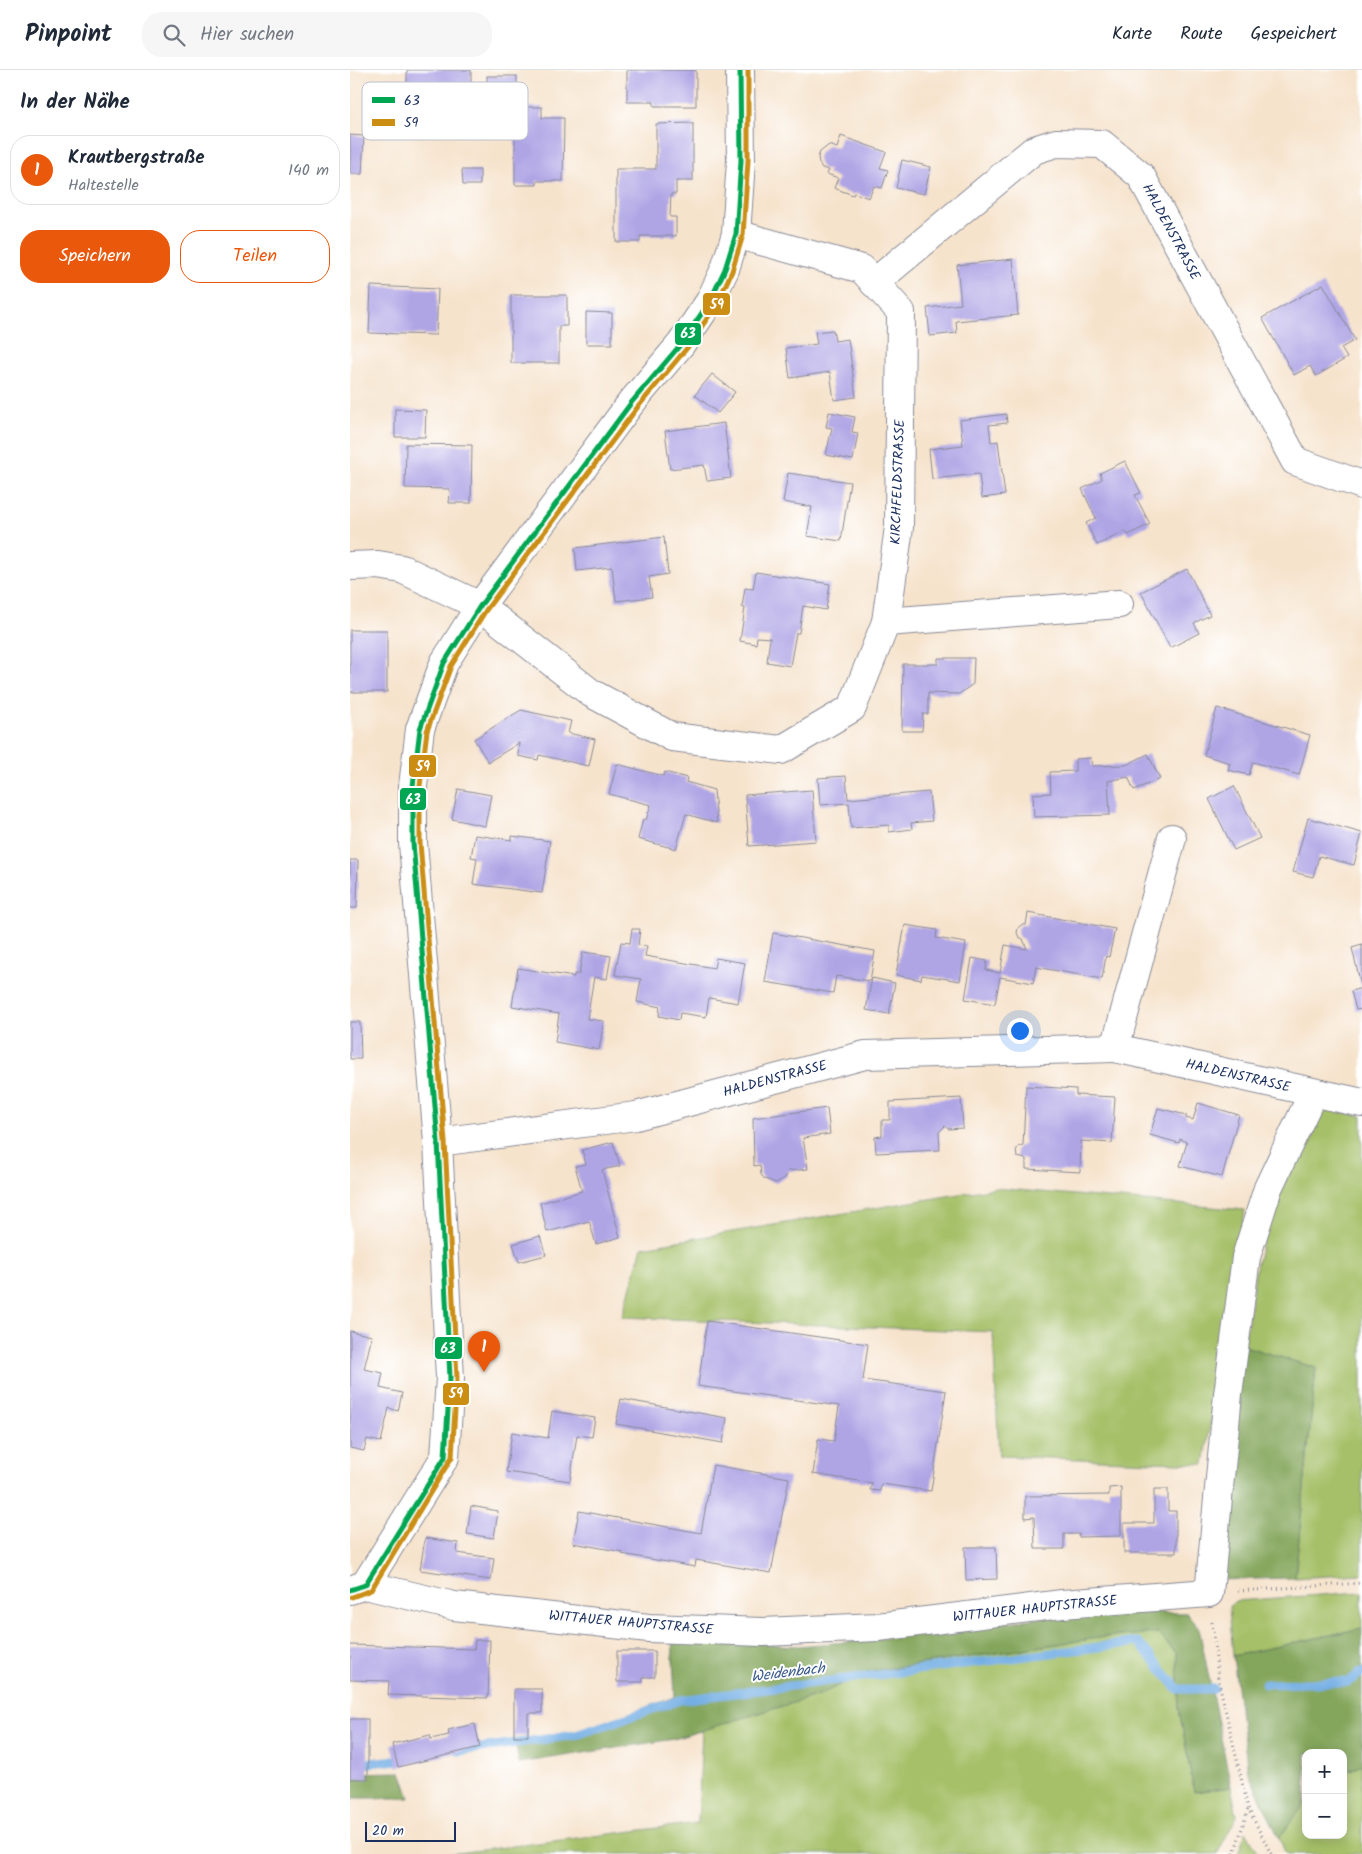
<!DOCTYPE html>
<html lang="de">
<head>
<meta charset="utf-8">
<style>
	body { margin:0; font-family:Kalam,sans-serif; background:#f6f6f7; color:#1f2937 }
	.controls { position:absolute; right:15px; bottom:15px; display:grid; overflow:hidden; border-radius:10px; box-shadow:0 2px 12px #0003 }
	.controls button { width:45px; height:45px; display:grid; place-items:center; padding:0; border:0; border-bottom:1px solid #e0e1e3; background:#fff; color:#1f2937; font:25px sans-serif }
	.scale { position:absolute; left:15px; bottom:12px; width:91px; box-sizing:border-box; padding-left:5px; border:2px solid #1b2f5e; border-top:0; font-size:14px; line-height:18px; white-space:nowrap; color:#1b2f5e; -webkit-text-stroke:4px #fff; paint-order:stroke }
	.you { position:absolute; left:669px; top:960px; width:18px; height:18px; margin:-12px; border:4px solid #fff; border-radius:50%; background:#1a73e8; box-shadow:0 0 0 8px #1a73e833 }
	.badge { display:grid; place-items:center; width:32px; height:32px; border-radius:50%; background:#ea580c; color:#fff; font-size:16px; font-weight:700 }
	.pin { position:absolute; translate:-50% -41px; filter:drop-shadow(0 1px 2px #0008) }
	.pin::after { content:''; position:absolute; top:26px; width:18px; height:15px; background:inherit; clip-path:polygon(0 0,100% 0,50% 100%) }
	.list { margin:0; padding:0; list-style:none }
	h2 { display:flex; justify-content:space-between; align-items:center; height:65px; margin:0; padding:0 20px; font-size:21px }
	h2 small { font-size:16px; font-weight:400; color:#747a83 }
	.list li { display:grid; grid-template-columns:32px 1fr auto; gap:15px; align-items:center; box-sizing:border-box; height:70px; margin:0 10px 10px; padding:0 10px; border:1px solid #e0e1e3; border-radius:20px }
	.list b { display:block; font-size:19px; white-space:nowrap }
	.list p { margin:0; font-size:16px; white-space:nowrap; color:#747a83 }
	.list em { font-size:16px; font-style:normal; color:#747a83 }
	.actions { display:flex; gap:10px; padding:15px 20px }
	.actions a { flex:1; padding:11px 0; border:1px solid #ea580c; border-radius:20px; text-align:center; font-size:18px; color:#ea580c }
	.actions .main { background:#ea580c; color:#fff }
	.icon { flex:none; width:28px; height:28px; fill:none; stroke:currentColor; stroke-width:2; stroke-linecap:round; stroke-linejoin:round }
	.map { position:relative; flex:none; width:1012px; height:1784px; overflow:hidden }
	header { display:flex; align-items:center; gap:30px; box-sizing:border-box; height:70px; padding:0 25px; background:#fff; border-bottom:1px solid #e0e1e3 }
	header strong { font-size:24px }
	nav { display:flex; gap:28px; margin-inline-start:auto; font-size:18px }
	.search { width:350px; height:45px; background:#f6f6f7; display:flex; align-items:center; gap:12px; box-sizing:border-box; padding:0 18px; border-radius:20px; color:#747a83; font-size:19px }
	main { display:flex }
	aside { flex:1; background:#fff }
	.map>svg:first-child { display:block }
</style>
</head>
<body>
<header>
<strong>Pinpoint</strong>
<div class="search"><svg class="icon" aria-label="search" viewBox="0 0 24 24"><circle cx="10" cy="10" r="6"/><path d="M15 15l6 6"/></svg>Hier suchen</div>
<nav><a>Karte</a><a>Route</a><a>Gespeichert</a></nav>
</header>
<main>
<aside>
<h2>In der Nähe<small></small></h2>
<ul class="list">
<li><span class="badge">1</span><div><b>Krautbergstraße</b><p>Haltestelle</p></div><em>140 m</em></li>
</ul>
<div class="actions"><a class="main">Speichern</a><a>Teilen</a></div>
</aside>
<div class="map">
<svg width="1012" height="1784" viewBox="0 0 1012 1784">
	<rect width="100%" height="100%" fill="#fff"/>
	<filter id="ink" filterUnits="userSpaceOnUse"><feTurbulence type="fractalNoise" baseFrequency=".02" numOctaves="2"/><feDisplacementMap in="SourceGraphic" scale="10" xChannelSelector="R" yChannelSelector="G"/><feConvolveMatrix kernelMatrix="1 2 1 2 8 2 1 2 1" color-interpolation-filters="sRGB"/></filter>
	<filter id="wash" filterUnits="userSpaceOnUse"><feTurbulence type="fractalNoise" baseFrequency=".0096" numOctaves="4" result="noise"/><feDisplacementMap in="SourceGraphic" scale="20" xChannelSelector="R" yChannelSelector="G"/><feGaussianBlur stdDeviation="1.12" result="paint"/><feColorMatrix in="noise" values="0 0 0 0 0 0 0 0 0 0 0 0 0 0 0 0 0 1.4 0 .05"/><feComposite in="paint" operator="in"/></filter>
	<g filter="url(#wash)">
		<rect width="100%" height="100%" fill="#f6e3cc"/>
		<g fill="#a5c067" stroke="#607862">
			<path d="M969,1041H984L1012,1046V1504L945,1508L966,1298L894,1276L906,1198L920,1140Z"/>
			<path d="M645,1118L895,1140L854,1394L649,1386L643,1262L272,1247L292,1177Z"/>
			<path d="M1012,1522V1558L883,1586L879,1537L885,1531Z"/>
			<path d="M808,1563L827,1584L829,1639L844,1722L881,1717L887,1746L867,1784H99L348,1753L352,1660L469,1625L516,1602L755,1567Z"/>
			<path d="M1012,1695V1784H936L929,1768L956,1732V1765H993V1703Z"/>
			<path d="M896,1761L909,1784H888Z"/>
		</g>
		<g fill="#84a65c" stroke="#506a5d">
			<path d="M894,1276L966,1298L945,1508L864,1510Z"/>
			<path d="M743,1541L837,1543L849,1558L881,1717L844,1722L829,1639L827,1584L808,1563L755,1567L516,1602L469,1625L324,1669L169,1693L165,1671L225,1663L325,1627L322,1569L448,1576L520,1570Z"/>
			<path d="M1012,1558V1695L993,1703V1683H956V1732L929,1768L898,1702L883,1586Z"/>
			<path d="M51,1702L60,1728H0V1703Z"/>
		</g>
		<g fill="none" stroke-linecap="round" stroke-linejoin="round">
			<g stroke="#73aee4" stroke-width="9">
				<path d="M915,1614L998,1612L1012,1602"/>
				<path d="M109,1681L226,1665L330,1630L788,1572L828,1619H864"/>
				<path d="M0,1695L57,1689"/>
			</g>
		</g>
		<g id="blocks">
			<g fill="#afa5e5">
				<path d="M57,0H121V22H101V27H83L82,22H57Z"/>
				<path d="M277,0H346V36H304V32H277Z"/>
				<rect x="137" y="6" width="30" height="30"/>
				<path d="M165,37H192V48H214L213,111H187V115H165Z"/>
				<path d="M343,53V111H326V124H321L320,147H326V166H290V172H266V99H306V54Z"/>
				<path d="M0,65L14,66L12,104H0Z"/>
				<path d="M491,66L536,82L530,98L538,100L532,118L524,116L519,128L504,123L503,125L484,118L488,108L477,104L479,100L472,98L469,93L468,87L470,82L479,75L487,78Z"/>
				<path d="M552,90L581,97L574,124L546,118Z"/>
				<path d="M112,100H130V115H113Z"/>
				<path d="M663,189L668,245L606,251L607,263L580,266L577,238L611,234L607,195Z"/>
				<path d="M973,214L1005,270L991,278L997,288L966,306L960,296L944,305L912,248Z"/>
				<path d="M21,216L88,219L86,265L19,263Z"/>
				<path d="M161,225H217V256H209V293H161Z"/>
				<path d="M236,242L262,243V274H236Z"/>
				<path d="M483,260L485,271L498,269L506,327L484,330L480,302L440,308L436,278L467,274L465,262Z"/>
				<path d="M362,304L385,322L368,343L345,325Z"/>
				<path d="M45,339L76,340L75,367H45Z"/>
				<path d="M479,342L505,347L502,362L508,363L503,390L476,385L482,358L476,357Z"/>
				<path d="M656,344L657,353L639,355L641,372L648,371L655,425L632,428L629,404L582,409L579,379L613,375L610,350Z"/>
				<path d="M374,353L381,408L357,411L354,395L320,399L315,361Z"/>
				<path d="M56,374L122,375L121,433H99L100,419L55,418Z"/>
				<path d="M775,391L791,423L785,425L800,454L778,465L776,461L747,475L736,453L746,448L732,419L752,409L750,403Z"/>
				<path d="M438,403L500,412L491,471L457,466L462,437L433,432Z"/>
				<path d="M314,467L318,504L299,507L302,527L266,531L262,497L227,501L225,478Z"/>
				<path d="M837,499L860,545L844,553L849,563L820,578L791,522Z"/>
				<path d="M406,502L480,514L476,540L453,536L449,563H446L440,596L417,592L420,568L407,567L406,574L390,571L395,538L392,537L395,518L403,519Z"/>
				<rect x="0" y="560" width="37" height="62"/>
				<path d="M588,588H624L623,614L609,624L578,623V644H573L572,661H552L553,594H588Z"/>
				<path d="M867,638L960,665L949,705L903,692L899,705L878,700L880,693L854,685Z"/>
				<path d="M171,640L221,651L218,663L245,669L239,696L189,685L188,690L168,686L169,673L138,692L124,669Z"/>
				<path d="M798,684L810,709L784,720L778,707L758,711L760,745L684,747L683,724L701,723L700,702L725,701V689L741,688L742,696L776,695Z"/>
				<path d="M267,694L313,706L315,702L337,708L336,712L364,720L367,753L336,744L326,779L288,769L293,749L296,750L301,735L259,724Z"/>
				<path d="M496,706L498,729L579,722L582,751L561,753L562,759L539,762V755L501,758L499,733L470,735L468,708Z"/>
				<path d="M884,716L910,768L884,780L859,729Z"/>
				<path d="M108,719L141,725L135,756L102,749Z"/>
				<path d="M462,720L466,771L399,776L395,725Z"/>
				<path d="M958,748L1012,763L1004,795L969,786L963,807L943,802Z"/>
				<path d="M125,765L162,770V766L200,771L192,823L123,814L127,788L121,787Z"/>
				<path d="M0,790H8L7,838H0Z"/>
				<path d="M678,843L765,859L759,887L756,886L752,909L686,897L683,913L650,907L645,934L615,929L622,888L637,891L636,900L650,903L655,875L677,879L673,869L669,867L667,863L668,858L671,855H676Z"/>
				<path d="M555,855L587,860L586,868L616,873L610,911L572,905L571,910L546,905Z"/>
				<path d="M282,859H290L288,875L297,876L295,886L364,898L366,888L395,893L388,933L359,928L356,947L330,943L329,950L309,946L310,937L287,932L291,909L265,905L271,872L280,873Z"/>
				<path d="M423,863L525,881L520,911L486,906L483,923L415,912Z"/>
				<path d="M1012,875V916H1011L1002,878Z"/>
				<path d="M233,882L261,886L257,909L244,907L237,949L254,951L249,980L205,972L209,944L162,936L168,898L224,907V904H229Z"/>
				<path d="M522,908L545,913L539,944L516,940Z"/>
				<path d="M1012,918V939L1006,940L1001,921Z"/>
				<path d="M0,952H10L11,989H0Z"/>
				<path d="M676,1016L726,1019V1025L765,1027L762,1073L731,1071L730,1102L676,1099V1089L667,1087L666,1081L668,1077L673,1075Z"/>
				<path d="M611,1028L613,1058L598,1059L595,1056L589,1062L590,1080L526,1083L525,1067L532,1066V1050H540V1032Z"/>
				<path d="M848,1033L889,1045L872,1107L830,1096L837,1072L830,1069L829,1073L800,1065L808,1038L836,1045V1048L843,1050Z"/>
				<path d="M477,1038L480,1064L453,1068L458,1099L438,1101L436,1107L426,1113L415,1109L411,1105L410,1095L404,1096L403,1048Z"/>
				<path d="M263,1072L270,1096L252,1100L270,1167L246,1174L239,1151L197,1162L190,1133L232,1121L225,1096L236,1094L232,1080Z"/>
				<path d="M190,1166L196,1185L169,1192L163,1174Z"/>
				<path d="M357,1251L518,1274L513,1310L596,1321L581,1421L531,1414L530,1421L520,1420L522,1413L463,1404L468,1369L484,1371L489,1336L348,1316Z"/>
				<path d="M0,1261L22,1266L14,1299L33,1303L30,1318L52,1323L48,1341L39,1338L31,1372L17,1369L14,1381L0,1378Z"/>
				<path d="M271,1329L377,1348L373,1373L266,1354Z"/>
				<path d="M202,1341L245,1348L242,1367L227,1365L220,1411L156,1402L162,1362L198,1368Z"/>
				<path d="M363,1395L439,1408L421,1503L346,1490L345,1497L272,1484L273,1482L223,1473L229,1441L351,1463Z"/>
				<path d="M771,1417V1466L729,1467V1464H714V1479H685L684,1447L675,1448V1426L759,1425V1418Z"/>
				<path d="M804,1419H818V1441H826V1483H774V1453H804Z"/>
				<path d="M121,1436L148,1441L144,1468L117,1464Z"/>
				<path d="M75,1468L108,1473L107,1483L144,1488L141,1510L70,1500Z"/>
				<path d="M615,1477H646L647,1509L616,1510Z"/>
				<path d="M125,1570H140L138,1628L38,1625L39,1611L0,1610V1575L124,1579Z"/>
				<path d="M267,1581H305V1607H293V1612H267Z"/>
				<path d="M164,1619H192V1643H178V1666H164Z"/>
				<rect x="0" y="1649" width="18" height="60"/>
				<path d="M125,1654L130,1677L48,1697L42,1674L80,1665L81,1669L99,1665L98,1660Z"/>
			</g>
		</g>
	</g>
	<g filter="url(#ink)">
		<use href="#blocks" fill-opacity="0" stroke="#888995" stroke-width="1"/>
		<g fill="none" stroke-linecap="round" stroke-linejoin="round">
			<g stroke="#888995" stroke-width="30">
				<g id="minor">
					<path d="M524,213L684,80L706,73L752,74L791,106L945,391L1012,415"/>
					<path d="M0,496L28,495L52,499L130,536L241,623L322,667L431,680L502,638L536,552L549,457L551,242L512,199L386,164"/>
					<path d="M536,552L769,534"/>
					<path d="M822,768L765,978L1012,1033"/>
					<path d="M88,1072L286,1046L515,985L765,978"/>
					<path d="M15,1515L95,1387L100,1308L88,1072L63,773V716L70,659L94,593L130,536L281,333L331,274L360,231L375,199L386,164L391,91L390,0"/>
					<path d="M0,1520L15,1515L104,1536L299,1558L413,1562L528,1557L712,1534L859,1523L878,1324L896,1187L918,1118L963,1023"/>
				</g>
			</g>
			<g stroke="#888995" stroke-width="3" stroke-dasharray="1 4" stroke-linecap="butt">
				<path d="M888,1521L1012,1513"/>
				<path d="M862,1552L868,1608L898,1738L921,1784"/>
				<path d="M884,1784L898,1739"/>
			</g>
			<use href="#minor" stroke="#fff" stroke-width="28"/>
			<g stroke="#fff" stroke-width="9">
				<path id="bus-1" d="M0,1520L15,1515L95,1387L100,1308L88,1072L63,773V716L70,659L94,593L130,536L281,333L331,274L360,231L375,199L386,164L391,91L390,0"/>
			</g>
			<g stroke="#fff" stroke-width="9">
				<path id="bus-2" d="M2,1527L21,1520L102,1387L107,1308L95,1072L70,773V716L77,661L101,596L136,540L287,338L337,278L367,234L382,201L393,165L398,91V0"/>
			</g>
			<use href="#bus-1" stroke="#00a651" stroke-width="5"/>
			<use href="#bus-2" stroke="#cb8e13" stroke-width="5"/>
		</g>
	</g>
	<g text-anchor="middle" dominant-baseline="central" stroke-width="4" stroke-linejoin="round" paint-order="stroke">
		<g font-size="14" fill="#1b2f5e" stroke="#fff">
			<text transform="translate(821 162) rotate(62)">HALDENSTRASSE</text>
			<text transform="translate(548 412) rotate(-88)">KIRCHFELDSTRASSE</text>
			<text transform="translate(888 1006) rotate(13)">HALDENSTRASSE</text>
			<text transform="translate(425 1009) rotate(-15)">HALDENSTRASSE</text>
			<text transform="translate(685 1539) rotate(-6)">WITTAUER HAUPTSTRASSE</text>
			<text transform="translate(281 1553) rotate(5)">WITTAUER HAUPTSTRASSE</text>
		</g>
		<g font-size="15" font-style="italic" fill="#3a5b8d" stroke="#fff">
			<text transform="translate(438 1603) rotate(-7)">Weidenbach</text>
		</g>
	</g>
	<rect x="12" y="12" width="166" height="58" rx="8" fill="#fff" stroke="#bbc1cf" stroke-width="1"/>
	<rect x="22" y="27" width="23" height="6" fill="#00a651"/>
	<rect x="22" y="49" width="23" height="7" fill="#cb8e13"/>
	<g font-size="14" fill="#1b2f5e">
		<text x="54" y="35">63</text>
		<text x="54" y="57">59</text>
	</g>
	<g stroke="#fff" stroke-width="2">
		<rect x="352" y="222" width="29" height="24" rx="5" fill="#cb8e13"/>
		<rect x="324" y="252" width="28" height="24" rx="5" fill="#00a651"/>
		<rect x="58" y="684" width="29" height="24" rx="5" fill="#cb8e13"/>
		<rect x="49" y="717" width="28" height="24" rx="5" fill="#00a651"/>
		<rect x="84" y="1266" width="29" height="24" rx="5" fill="#00a651"/>
		<rect x="92" y="1312" width="28" height="24" rx="5" fill="#cb8e13"/>
	</g>
	<g font-size="14" text-anchor="middle" font-weight="bold" fill="#fff">
		<text x="367" y="239">59</text>
		<text x="338" y="268">63</text>
		<text x="73" y="701">59</text>
		<text x="63" y="734">63</text>
		<text x="98" y="1283">63</text>
		<text x="106" y="1328">59</text>
	</g>
</svg>
<div class="controls">
<button>+</button>
<button>−</button>
</div>
<div class="scale">20 m</div>
<div class="you"></div>
<div class="pin badge" style="left:134px;top:1302px">1</div>
</div>
</main>
</body>
</html>
